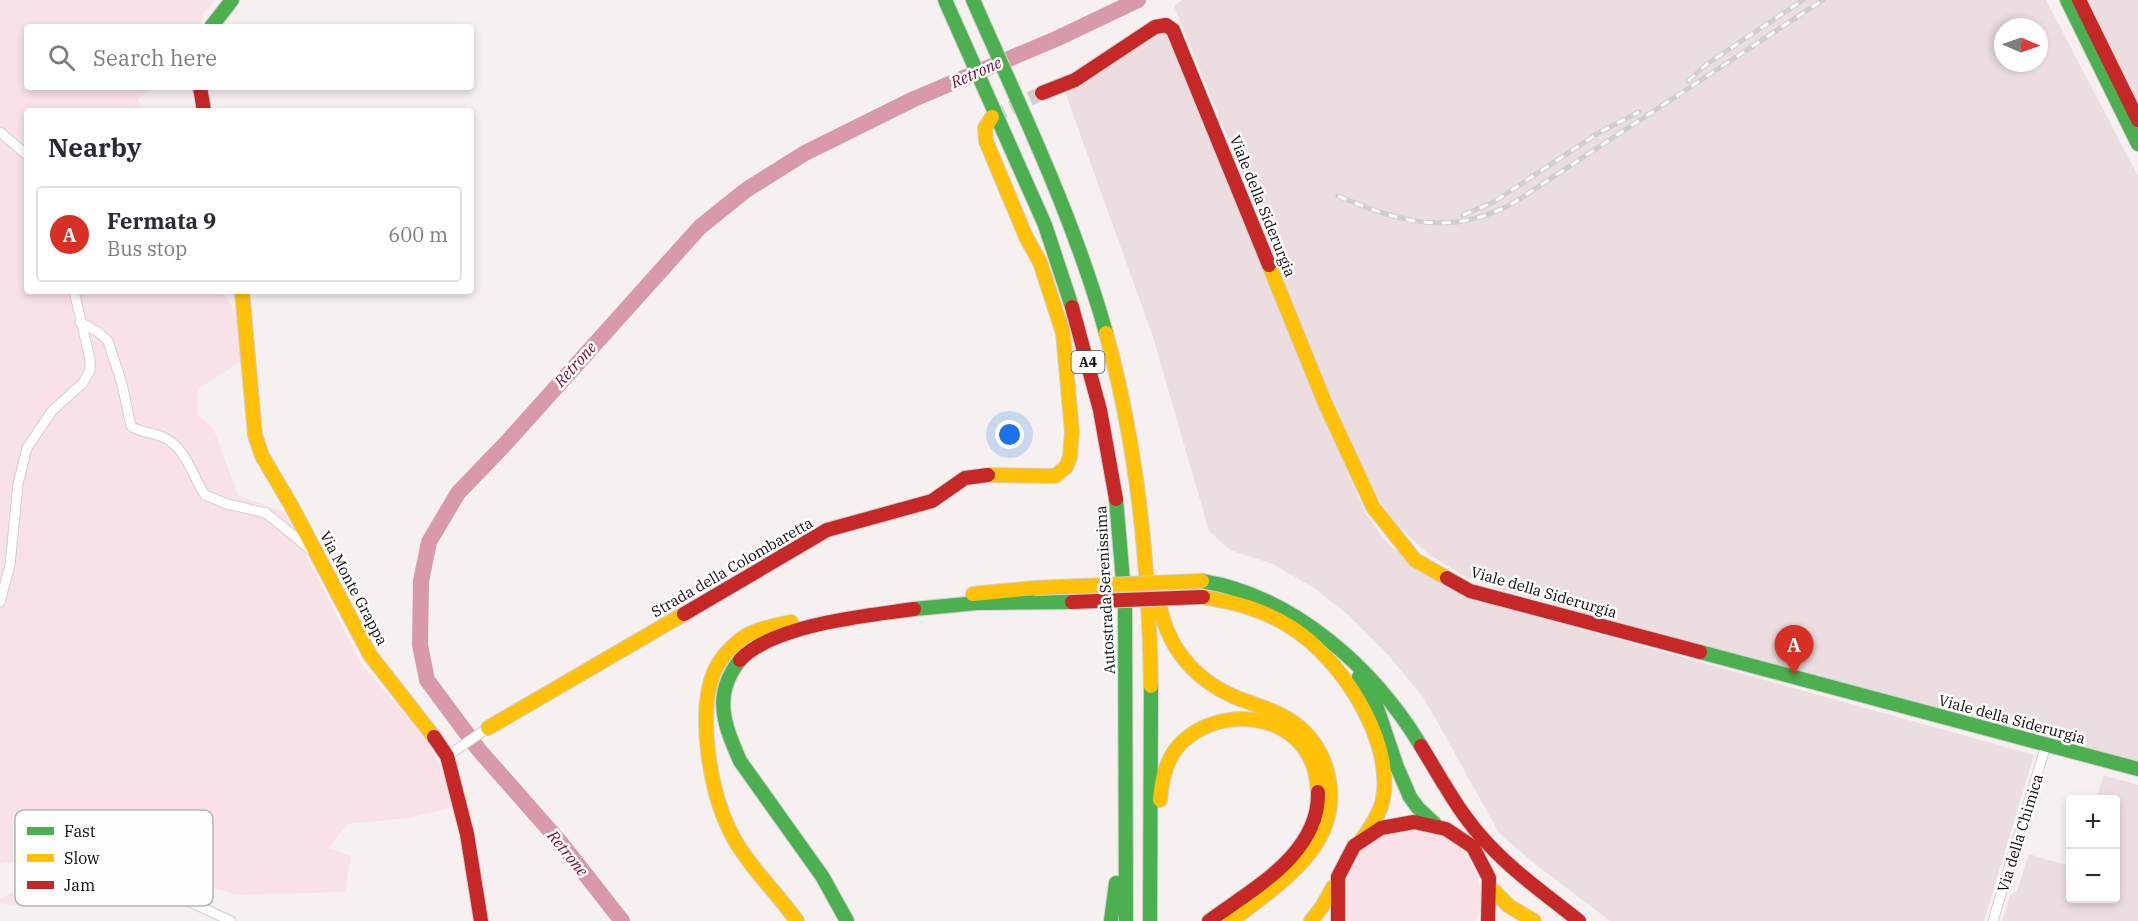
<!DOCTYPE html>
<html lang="en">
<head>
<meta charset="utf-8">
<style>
	body { margin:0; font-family:"IBM Plex Serif",serif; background:#f2f2f3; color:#2b2b33 }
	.controls { position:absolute; right:18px; bottom:18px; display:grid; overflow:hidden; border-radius:6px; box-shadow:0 3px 9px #0003 }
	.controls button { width:54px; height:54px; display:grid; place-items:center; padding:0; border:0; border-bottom:2px solid #e1e1e2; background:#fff; color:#2b2b33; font:30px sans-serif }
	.compass { position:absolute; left:1994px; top:18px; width:54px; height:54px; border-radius:50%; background:#fff; box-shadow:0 3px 9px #0003; rotate:92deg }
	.you { position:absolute; left:1010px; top:435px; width:21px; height:21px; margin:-15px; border:4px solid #fff; border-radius:50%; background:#1a73e8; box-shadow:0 0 0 9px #1a73e833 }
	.badge { display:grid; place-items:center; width:39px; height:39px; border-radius:50%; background:#d93025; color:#fff; font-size:20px; font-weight:700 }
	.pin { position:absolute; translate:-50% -50px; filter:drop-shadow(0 2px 3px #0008) }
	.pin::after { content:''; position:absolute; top:32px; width:21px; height:18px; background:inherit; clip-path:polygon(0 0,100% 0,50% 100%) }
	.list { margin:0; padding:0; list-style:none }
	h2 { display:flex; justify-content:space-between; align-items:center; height:78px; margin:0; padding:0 24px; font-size:26px }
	h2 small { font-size:20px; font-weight:400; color:#7c7c81 }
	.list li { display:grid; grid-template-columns:39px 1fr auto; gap:18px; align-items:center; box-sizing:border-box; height:96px; margin:0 12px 12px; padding:0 12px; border:2px solid #e1e1e2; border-radius:6px }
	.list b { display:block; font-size:22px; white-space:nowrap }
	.list p { margin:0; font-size:20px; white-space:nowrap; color:#7c7c81 }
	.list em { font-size:20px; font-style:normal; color:#7c7c81 }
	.icon { flex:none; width:33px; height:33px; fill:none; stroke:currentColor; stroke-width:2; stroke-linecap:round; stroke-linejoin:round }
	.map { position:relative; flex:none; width:2138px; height:921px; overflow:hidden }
	.search { position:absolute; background:#fff; box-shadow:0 3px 9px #0003; left:24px; top:24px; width:450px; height:66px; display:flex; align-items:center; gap:15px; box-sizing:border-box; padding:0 21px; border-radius:6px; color:#7c7c81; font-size:22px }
	.panel { position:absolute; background:#fff; box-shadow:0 3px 9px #0003; left:24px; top:108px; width:450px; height:186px; border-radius:6px }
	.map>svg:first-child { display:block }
</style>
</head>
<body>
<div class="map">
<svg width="2138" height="921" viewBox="0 0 2138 921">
	<rect width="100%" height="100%" fill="#f6f0f1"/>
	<g fill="#ecdee0" fill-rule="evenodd">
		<path d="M1182,0H2046L2138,176V767L1500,589L1467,578L1427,553L1398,526L1382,504L1369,481L1306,340L1246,182L1174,6ZM2003,27H2039V63H2003Z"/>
		<path d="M2085,0H2138V108Z"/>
		<path d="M1165,31L1348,473L1366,514L1388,544L1431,577L1467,597L2034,755L1984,921H1610L1535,864L1499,833L1424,698L1388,655L1347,614L1314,588L1273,564L1230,550L1209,531L1153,337L1065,92Z"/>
		<path d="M2104,775L2138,785V921H2002L2010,896L2017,891L2029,854L2070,866V898H2116V800L2096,799Z"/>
	</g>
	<g fill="#f9e2e7">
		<path d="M0,0H216L204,13L200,27H27V87H155L137,99L144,111H27V291H221L240,317L243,360L198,389L197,414L214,430L238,495L284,512L362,665L427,740L459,806L408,818L348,824L328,848L351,856L345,892L236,895L176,876L136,879L61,859L43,906L0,904V899L36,879L25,860L0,864Z"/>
		<path d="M1430,830C1437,833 1446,836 1452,841C1475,859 1489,893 1476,921H1344V875L1354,856L1388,831Z"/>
	</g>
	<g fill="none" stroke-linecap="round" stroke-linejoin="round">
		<path stroke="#d899a8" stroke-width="16" d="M622,921L560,842L479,750L427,680L420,645L421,581L429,542L458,493L507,442L700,227L746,190L805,153L914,99L1056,39L1138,0"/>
		<path stroke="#d3cece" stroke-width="14" stroke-dasharray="14 7" stroke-linecap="butt" d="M992,117L1042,93"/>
		<g stroke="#d3cecf" stroke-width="11">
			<g id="street">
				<path d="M0,132L27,155"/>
				<path d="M80,322L98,332L108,341L122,384L131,426C140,433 153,432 163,437C187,448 192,476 205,495L227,504L266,513L311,550"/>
				<path d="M0,602L10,565L18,484L27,448L52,411L83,383L90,370V359L74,291"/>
				<path d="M447,756L488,728"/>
				<path d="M190,902L231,921"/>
				<path d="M1993,921L2046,745"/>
			</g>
		</g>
		<g stroke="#d3cecf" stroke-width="16">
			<g id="fast">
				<path d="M945,0L1045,225L1072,307"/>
				<path d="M973,0C1021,109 1074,218 1106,333"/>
				<path d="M2067,0L2138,144"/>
				<path d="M211,27L232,0"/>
				<path d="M1116,499L1125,604L1126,921"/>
				<path d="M1202,581C1294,596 1374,668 1421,746"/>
				<path d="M914,609L977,603L1072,602"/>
				<path d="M1700,652L2138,769"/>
				<path d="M740,660C712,695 724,724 740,761L822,876L847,921"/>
				<path d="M1359,677L1376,705L1397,767L1410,797L1418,808L1435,824"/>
				<path d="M1111,921L1116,883"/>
				<path d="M1150,921L1151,686"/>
			</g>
		</g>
		<g stroke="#d3cecf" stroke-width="16">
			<g id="slow">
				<path d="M1269,265L1325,403L1373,507L1415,560L1447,578"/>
				<path d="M242,291L255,435L262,456L291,505L370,655L434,737"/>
				<path d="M1106,333C1138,449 1149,566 1151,686"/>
				<path d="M988,475L1055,476L1066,467L1070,457L1072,432L1063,333L1040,262L1026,237L986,141L985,128L992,117"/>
				<path d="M973,594L1035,588"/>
				<path d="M1158,597C1165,643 1191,678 1235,697C1255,705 1276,710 1294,723C1312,736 1323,754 1328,775C1344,845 1279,884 1231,921"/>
				<path d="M1203,597C1234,602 1262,609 1289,626C1339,656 1394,738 1383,799C1380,814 1371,827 1362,839"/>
				<path d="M791,622C774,626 754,629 740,640C730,648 719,660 714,672C697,713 710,790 729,829C745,863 775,890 797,921"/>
				<path d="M488,728L684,614"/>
				<path d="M1160,800C1161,785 1164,769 1172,755C1196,715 1261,707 1295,738C1311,752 1317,772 1318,792"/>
				<path d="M1491,888L1509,906L1534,921"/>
				<path d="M1311,921L1322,907L1333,887"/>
			</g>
		</g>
		<g stroke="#d3cecf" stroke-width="16">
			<g id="jam">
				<path d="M2079,0L2138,120"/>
				<path d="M200,87L204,111"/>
				<path d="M1042,93L1075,80L1155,27L1166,25L1173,30L1269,265"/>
				<path d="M1072,307L1100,410L1116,499"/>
				<path d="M1447,578L1470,591L1700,652"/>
				<path d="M684,614L827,530L932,501L965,478L988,475"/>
				<path d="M740,660C774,624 866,616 914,609"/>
				<path d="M434,737L447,756L467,834L481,921"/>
				<path d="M1421,746C1442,780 1460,815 1488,844C1515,873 1548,896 1579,921"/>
				<path d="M1209,921C1252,889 1320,854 1318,792"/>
				<path d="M1338,921V877L1354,846L1381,828L1414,822L1446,829L1473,847L1489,878L1488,921"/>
			</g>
		</g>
		<use href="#street" stroke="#fefdfd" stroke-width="9"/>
		<use href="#fast" stroke="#4caf50" stroke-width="14"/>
		<use href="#slow" stroke="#ffc107" stroke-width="14"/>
		<use href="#jam" stroke="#c62828" stroke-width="14"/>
		<g stroke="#cfcdcd" stroke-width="5">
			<g id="rail">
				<path d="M1688,81L1707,64L1803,0"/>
				<path d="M1338,196C1400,222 1451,238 1515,202L1823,0"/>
				<path d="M1463,215L1492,203L1600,132L1639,112"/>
			</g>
		</g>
		<use href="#rail" stroke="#fdfdfd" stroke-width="3" stroke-dasharray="9" stroke-linecap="butt"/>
		<g stroke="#d0cdce" stroke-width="16" stroke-linecap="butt">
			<path id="slow-bridge" d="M1035,588L1202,581"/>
		</g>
		<g stroke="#d0cdce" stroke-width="16" stroke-linecap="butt">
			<path id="jam-bridge" d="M1072,602L1203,597"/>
		</g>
		<use href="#slow-bridge" stroke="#ffc107" stroke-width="14"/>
		<use href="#jam-bridge" stroke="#c62828" stroke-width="14"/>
	</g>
	<g text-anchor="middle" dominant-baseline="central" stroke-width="5" stroke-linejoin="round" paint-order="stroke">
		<rect fill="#fdfdfd" stroke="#565354" stroke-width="1.5" x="1071.5" y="351" width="33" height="22" rx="4.5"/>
		<g font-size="14" font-weight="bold" fill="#0e0a0b">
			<text x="1088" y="362">A4</text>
		</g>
		<g font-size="15" fill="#0e0a0b" stroke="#fdfdfd">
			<text transform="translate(1263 206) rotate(68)">Viale della Siderurgia</text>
			<text transform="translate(732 567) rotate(-30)">Strada della Colombaretta</text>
			<text transform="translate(354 588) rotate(62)">Via Monte Grappa</text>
			<text transform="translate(1105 590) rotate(-93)">Autostrada Serenissima</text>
			<text transform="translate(1544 592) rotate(16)">Viale della Siderurgia</text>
			<text transform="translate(2012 719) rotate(15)">Viale della Siderurgia</text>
			<text transform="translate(2020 833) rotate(-73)">Via della Chimica</text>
		</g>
		<g font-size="16" font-style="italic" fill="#770a35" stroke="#fdfdfd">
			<text transform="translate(976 72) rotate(-24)">Retrone</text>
			<text transform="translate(575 364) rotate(-48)">Retrone</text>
			<text transform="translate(568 853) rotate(51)">Retrone</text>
		</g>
	</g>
	<rect x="15" y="810" width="198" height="96" rx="9" fill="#fdfdfd" stroke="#b5b4b4" stroke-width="1.5"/>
	<rect x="27" y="827" width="27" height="8" fill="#4caf50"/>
	<rect x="27" y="854" width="27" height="8" fill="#ffc107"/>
	<rect x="27" y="881" width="27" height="8" fill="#c62828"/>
	<g font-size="16" fill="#0e0a0b">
		<text x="64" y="837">Fast</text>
		<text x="64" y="864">Slow</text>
		<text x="64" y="891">Jam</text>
	</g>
</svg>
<div class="controls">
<button>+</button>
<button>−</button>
</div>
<svg class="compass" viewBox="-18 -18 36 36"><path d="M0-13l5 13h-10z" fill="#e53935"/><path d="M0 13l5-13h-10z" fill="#7c7c81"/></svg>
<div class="you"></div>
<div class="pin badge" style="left:1794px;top:675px">A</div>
<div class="search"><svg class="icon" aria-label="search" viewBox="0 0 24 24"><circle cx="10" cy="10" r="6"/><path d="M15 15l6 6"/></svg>Search here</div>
<section class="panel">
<h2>Nearby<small></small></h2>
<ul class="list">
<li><span class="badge">A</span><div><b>Fermata 9</b><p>Bus stop</p></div><em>600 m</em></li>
</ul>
</section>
</div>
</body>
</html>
